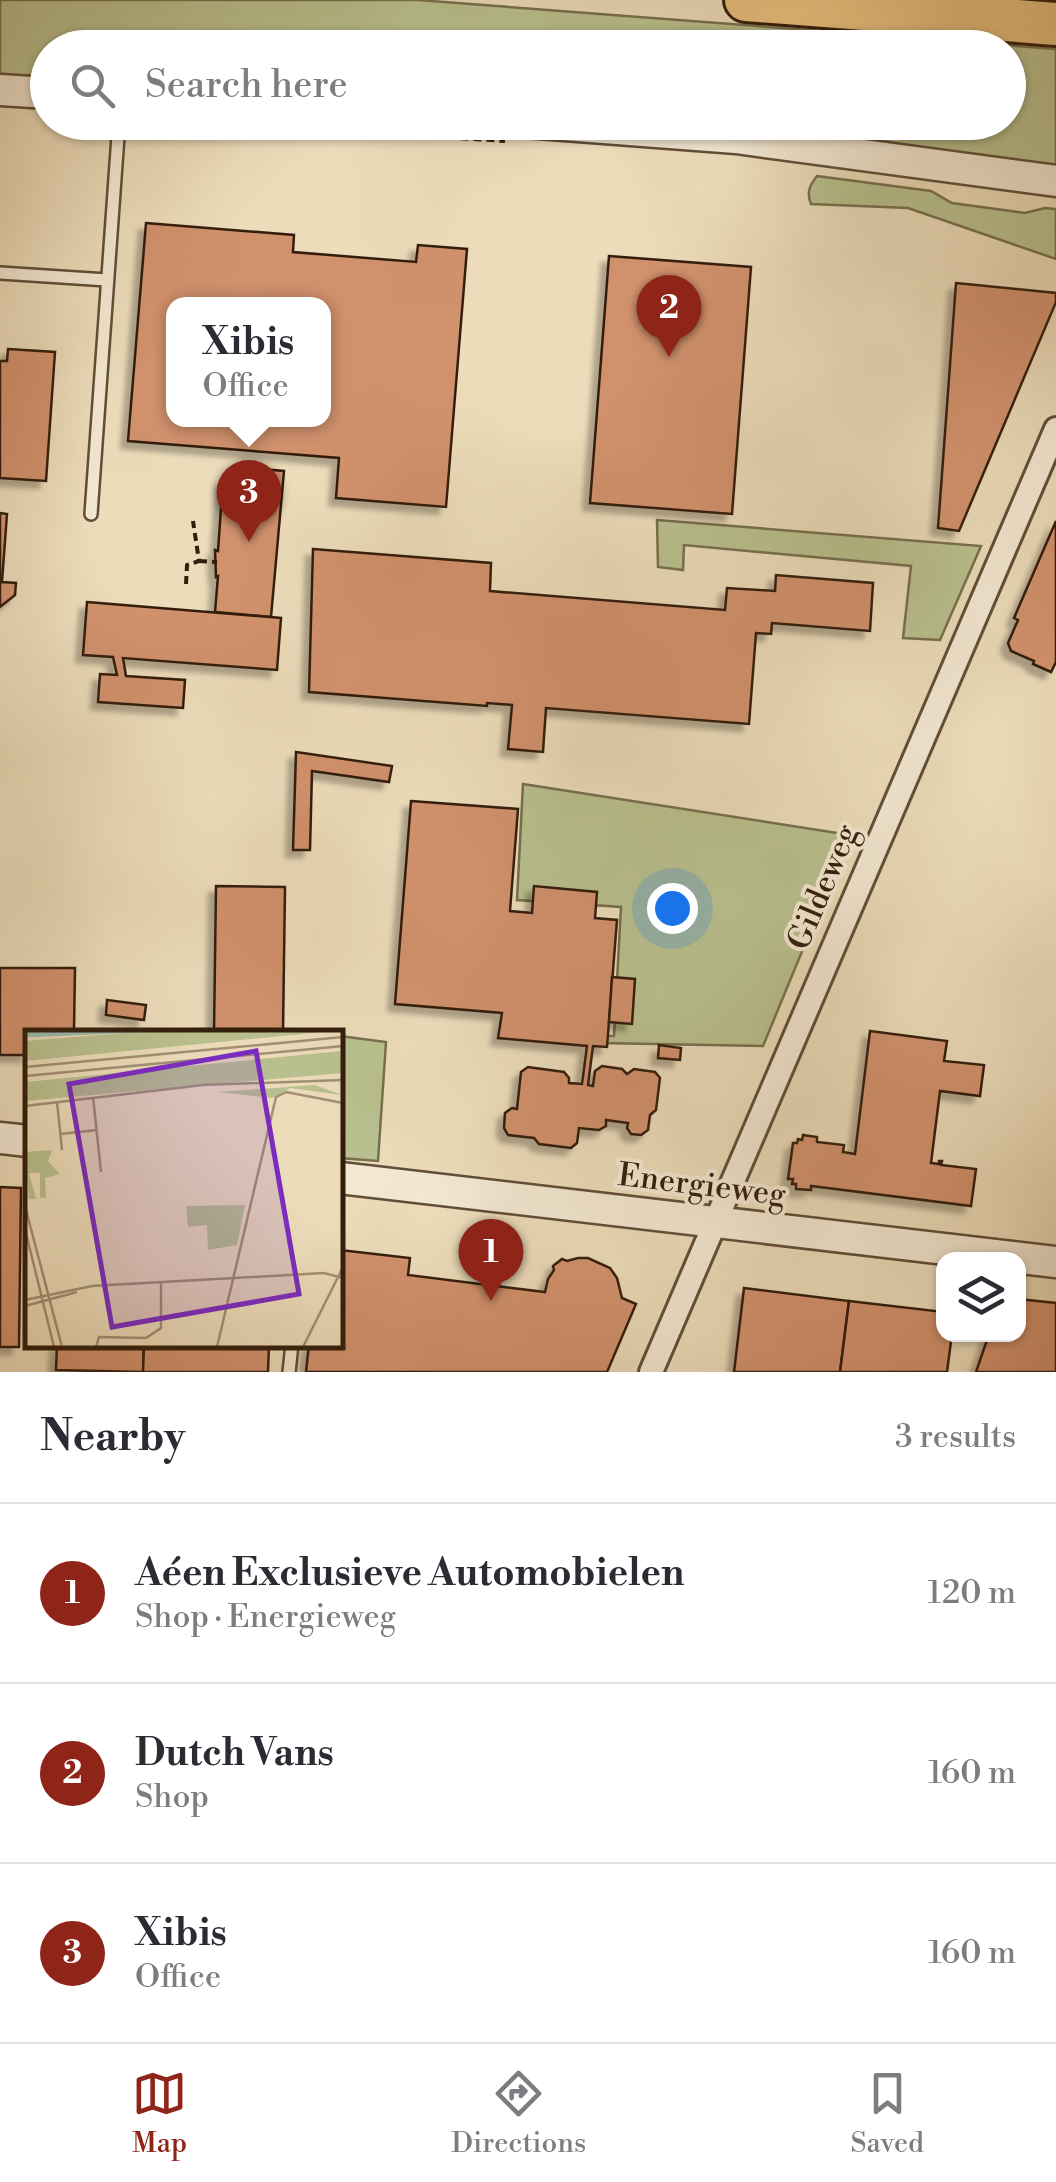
<!DOCTYPE html>
<html lang="en">
<head>
<meta charset="utf-8">
<style>
	body { margin:0; font-family:"Libre Bodoni",serif; background:#f2f2f3; color:#2b2b33 }
	.controls { position:absolute; right:30px; bottom:30px; display:grid; overflow:hidden; border-radius:20px; box-shadow:0 2px 8px #0004 }
	.controls button { width:90px; height:90px; display:grid; place-items:center; padding:0; border:0; border-bottom:2px solid #e1e1e2; background:#fff; color:#2b2b33; font:50px sans-serif }
	.you { position:absolute; left:672px; top:908px; width:35px; height:35px; margin:-25px; border:8px solid #fff; border-radius:50%; background:#1a73e8; box-shadow:0 0 0 15px #1a73e833 }
	.badge { display:grid; place-items:center; width:65px; height:65px; border-radius:50%; background:#8f2418; color:#fff; font-size:32px; font-weight:700 }
	.pin { position:absolute; translate:-50% -82px; filter:drop-shadow(0 2px 5px #0008) }
	.pin::after { content:''; position:absolute; top:52px; width:35px; height:30px; background:inherit; clip-path:polygon(0 0,100% 0,50% 100%) }
	.popup { position:absolute; left:166px; top:297px; width:165px; height:130px; box-sizing:border-box; display:grid; place-content:center; border-radius:20px; background:#fff; filter:drop-shadow(0 2px 8px #0005); font-size:32px; white-space:nowrap; color:#7c7c81 }
	.popup b { font-size:38px; color:#2b2b33 }
	.popup::after { content:''; position:absolute; left:50%; top:100%; margin-left:-20px; border:20px solid transparent; border-top-color:#fff }
	.list { margin:0; padding:0; list-style:none }
	h2 { display:flex; justify-content:space-between; align-items:center; height:130px; margin:0; padding:0 40px; font-size:42px }
	h2 small { font-size:32px; font-weight:400; color:#7c7c81 }
	.list li { display:grid; grid-template-columns:65px 1fr auto; gap:30px; align-items:center; box-sizing:border-box; height:180px; padding:0 40px; border-top:2px solid #e1e1e2 }
	.list b { display:block; font-size:38px; white-space:nowrap }
	.list p { margin:0; font-size:32px; white-space:nowrap; color:#7c7c81 }
	.list em { font-size:32px; font-style:normal; color:#7c7c81 }
	.icon { flex:none; width:55px; height:55px; fill:none; stroke:currentColor; stroke-width:2; stroke-linecap:round; stroke-linejoin:round }
	.map { position:relative; flex:none; width:1056px; height:1372px; overflow:hidden }
	.search { position:absolute; background:#fff; box-shadow:0 2px 8px #0004; left:30px; right:30px; top:30px; height:110px; display:flex; align-items:center; gap:25px; box-sizing:border-box; padding:0 35px; border-radius:55px; color:#7c7c81; font-size:38px }
	.sheet { height:670px; background:#fff }
	nav { display:flex; justify-content:space-around; align-items:center; box-sizing:border-box; height:140px; border-top:2px solid #e1e1e2; background:#fff; font-size:28px; color:#7c7c81 }
	nav a { display:grid; justify-items:center; gap:5px }
	nav .on { color:#8f2418 }
	.map>svg:first-child { display:block }
</style>
</head>
<body>
<div class="map">
<svg width="1056" height="1372" viewBox="0 0 1056 1372">
	<defs>
		<filter id="shadow"><feDropShadow dx="-7" dy="7" stdDeviation="2.5" flood-color="#0004"/></filter>
	</defs>
	<rect width="100%" height="100%" fill="#ecdcba"/>
	<filter id="stains"><feTurbulence type="fractalNoise" baseFrequency=".002" numOctaves="4"/><feColorMatrix values="0 0 0 0 .2 0 0 0 0 .09 0 0 0 0 .02 0 0 0 .5 -.17"/></filter>
	<radialGradient id="worn" r=".72"><stop offset=".6" stop-color="#630" stop-opacity="0"/><stop offset="1" stop-color="#630" stop-opacity=".3"/></radialGradient>
	<g fill="#b9c08f" stroke="#766f4e" stroke-width="2.5">
		<path d="M0,0H418L1056,49V169L673,123L1008,122V48H48L47,80L0,76Z"/>
		<path d="M817,176L931,191L952,203L1025,213L1045,208L1056,209V259L908,208L811,204C806,192 810,185 817,176Z"/>
		<path d="M657,520L981,546L940,640L903,638L911,566L684,545L683,570L658,567Z"/>
		<path d="M523,784L850,835L763,1046L600,1043V1036H614L621,907L517,900Z"/>
		<path d="M340,1036L386,1042L378,1161L340,1158Z"/>
	</g>
	<g fill="#d1916d" stroke="#331e0c" stroke-width="2.5" fill-rule="evenodd" filter="url(#shadow)">
		<path d="M146,223L294,235L293,252L416,262L418,245L467,249L446,507L336,498L339,458L128,441ZM174,304H324V420H174Z"/>
		<path d="M609,256L751,267L732,514L590,503Z"/>
		<path d="M956,283L1056,293V302L959,531L938,528Z"/>
		<path d="M8,349L55,352L46,481L0,478V361H7Z"/>
		<path d="M237,467L284,471L271,617L215,612L218,576L216,577L215,550L218,551L223,479L236,480Z"/>
		<path d="M0,513L7,514L2,582L16,583L15,595L0,607Z"/>
		<path d="M1056,521V662L1051,672L1033,664L1034,661L1011,651L1008,643L1018,620L1014,618Z"/>
		<path d="M313,549L491,563L490,591L725,610L727,588L775,591L776,575L873,583L870,631L772,623L771,634L756,633L749,724L546,708L543,752L508,749L512,705L487,703V706L309,692Z"/>
		<path d="M87,602L281,618L277,670L123,658L126,676L185,680L183,708L98,702L100,674L117,675L113,657L83,655Z"/>
		<path d="M296,752L392,766L389,782L312,771L310,850H293Z"/>
		<path d="M411,801L518,809L510,911L532,913L534,886L597,892L595,918L617,920L607,1047L593,1046L588,1085L593,1086L595,1071L602,1066L622,1069L627,1074L634,1069L655,1072L660,1078L656,1110L650,1115L648,1130L641,1135L631,1134L627,1128L628,1123L606,1120V1126L599,1130L579,1128L577,1143L571,1148L539,1144L534,1138L508,1135L504,1128L505,1113L512,1108L517,1109L521,1072L528,1067L564,1072L569,1078V1083L582,1084L587,1046L498,1038L502,1013L395,1004Z"/>
		<path d="M216,886L285,887L283,1032H214Z"/>
		<path d="M0,968H75L74,1031L28,1032V1055H0Z"/>
		<path d="M612,977L635,979L632,1024L609,1022Z"/>
		<path d="M107,1000L146,1005L144,1020L106,1015Z"/>
		<path d="M870,1031L947,1041L944,1061L984,1065L980,1096L940,1091L931,1163L939,1164V1161H942L941,1165L976,1169L971,1206L811,1186V1190L796,1189V1184H792L793,1179H788L793,1143H797L798,1139L802,1140L803,1135L817,1137V1142L844,1145L843,1152L855,1154Z"/>
		<path d="M659,1045L681,1048L680,1060L658,1058Z"/>
		<path d="M0,1187L21,1188L19,1347H0Z"/>
		<path d="M340,1250L410,1258L408,1275L545,1292L548,1279L554,1270L553,1266L562,1259L567,1261L578,1258H588L610,1268L617,1278L622,1298L636,1304L607,1372H306L309,1344H340Z"/>
		<path d="M744,1288L849,1301L840,1372H734Z"/>
		<path d="M1018,1299L1056,1303V1372H976L989,1334H1018Z"/>
		<path d="M849,1301L944,1312V1334H952L947,1372H840Z"/>
		<path d="M57,1344H144L143,1372L56,1370Z"/>
		<path d="M144,1344H269L268,1372H143Z"/>
	</g>
	<g fill="none" stroke-linecap="round" stroke-linejoin="round">
		<g stroke="#614e38" stroke-width="16">
			<g id="service">
				<path d="M0,273L107,280"/>
				<path d="M91,514L119,122"/>
				<path d="M289,1372L292,1344"/>
			</g>
		</g>
		<g stroke="#614e38" stroke-width="28">
			<path id="minor" d="M651,1372L1056,429"/>
		</g>
		<g stroke="#614e38" stroke-width="35">
			<g id="tertiary">
				<path d="M0,90L48,93"/>
				<path d="M525,122L736,138L1056,181"/>
				<path d="M0,1138L28,1141"/>
				<path d="M340,1178L1056,1262"/>
			</g>
		</g>
		<g stroke="#331e0c" stroke-width="48">
			<path id="motorway" d="M746,0L1056,24"/>
		</g>
		<g stroke="#331e0c" stroke-width="4" stroke-dasharray="8 5" stroke-linecap="butt">
			<path d="M201,122L505,141"/>
			<path d="M199,561L217,562"/>
			<path d="M186,584L187,565L199,561L193,521"/>
		</g>
		<use href="#service" stroke="#f3e8d2" stroke-width="11"/>
		<use href="#minor" stroke="#f3e8d2" stroke-width="22"/>
		<use href="#tertiary" stroke="#f3e8d2" stroke-width="30"/>
		<use href="#motorway" stroke="#e6be7d" stroke-width="42"/>
	</g>
	<g text-anchor="middle" dominant-baseline="central" stroke-width="8" stroke-linejoin="round" paint-order="stroke">
		<g font-size="32" fill="#331e0c" stroke="#f3e8d2">
			<text transform="translate(823 887) rotate(-67)">Gildeweg</text>
			<text transform="translate(702 1185) rotate(7)">Energieweg</text>
		</g>
	</g>
	<g transform="translate(25 1030)">
		<rect width="318" height="318" fill="#ecdcba"/>
		<path d="M137,0H318L0,31V11ZM317,21V43L0,71V52ZM290,55L317,65L265,58L247,68L193,62ZM27,120L23,131L35,144L20,148L21,168H15V143H4L11,169H4L0,122ZM220,175L212,215L183,220L182,195L163,197L161,176Z" fill="#b9c08f"/>
		<path fill="none" stroke="#99bcb0" stroke-width="5" d="M0,5L111,0"/>
		<path fill="none" stroke="#a29074" stroke-width="2.5" d="M0,1L55,0M0,37L318,7M0,46L318,16M68,67L76,142M32,72L37,120M0,76L178,55L318,50M35,104L72,100M0,176L37,317M0,199L29,317M0,270L67,256L299,243L318,248M0,276L52,262M71,317L74,307L121,308L136,298V252M192,317L251,67L261,62L318,73M278,317L318,237"/>
		<path fill="#7b2cbf" fill-opacity="0.15" stroke="#7b2cbf" stroke-width="5" d="M231,21L274,264L87,297L44,54Z"/>
		<rect width="318" height="318" fill="none" stroke="#331e0c" stroke-width="5"/>
	</g>
	<rect width="100%" height="100%" filter="url(#stains)"/>
	<rect width="100%" height="100%" fill="url(#worn)"/>
</svg>
<div class="controls">
<button><svg class="icon" aria-label="layers" viewBox="0 0 24 24"><path d="M12 4l9 5-9 5-9-5zM3 14l9 5 9-5"/></svg></button>
</div>
<div class="you"></div>
<div class="pin badge" style="left:491px;top:1301px">1</div>
<div class="pin badge" style="left:669px;top:357px">2</div>
<div class="pin badge" style="left:249px;top:542px">3</div>
<div class="popup"><b>Xibis</b>Office</div>
<div class="search"><svg class="icon" aria-label="search" viewBox="0 0 24 24"><circle cx="10" cy="10" r="6"/><path d="M15 15l6 6"/></svg>Search here</div>
</div>
<section class="sheet">
<h2>Nearby<small>3 results</small></h2>
<ul class="list">
<li><span class="badge">1</span><div><b>Aéen Exclusieve Automobielen</b><p>Shop · Energieweg</p></div><em>120 m</em></li>
<li><span class="badge">2</span><div><b>Dutch Vans</b><p>Shop</p></div><em>160 m</em></li>
<li><span class="badge">3</span><div><b>Xibis</b><p>Office</p></div><em>160 m</em></li>
</ul>
</section>
<nav>
<a class="on"><svg class="icon" aria-label="map" viewBox="0 0 24 24"><path d="M3 6l6-2 6 2 6-2v14l-6 2-6-2-6 2zM9 4v14M15 6v14"/></svg>Map</a>
<a><svg class="icon" aria-label="directions" viewBox="0 0 24 24"><path d="M12 3l9 9-9 9-9-9zM9 14v-3h6M13 9l2 2-2 2"/></svg>Directions</a>
<a><svg class="icon" aria-label="saved" viewBox="0 0 24 24"><path d="M7 4h10v16l-5-4-5 4z"/></svg>Saved</a>
</nav>
</body>
</html>
